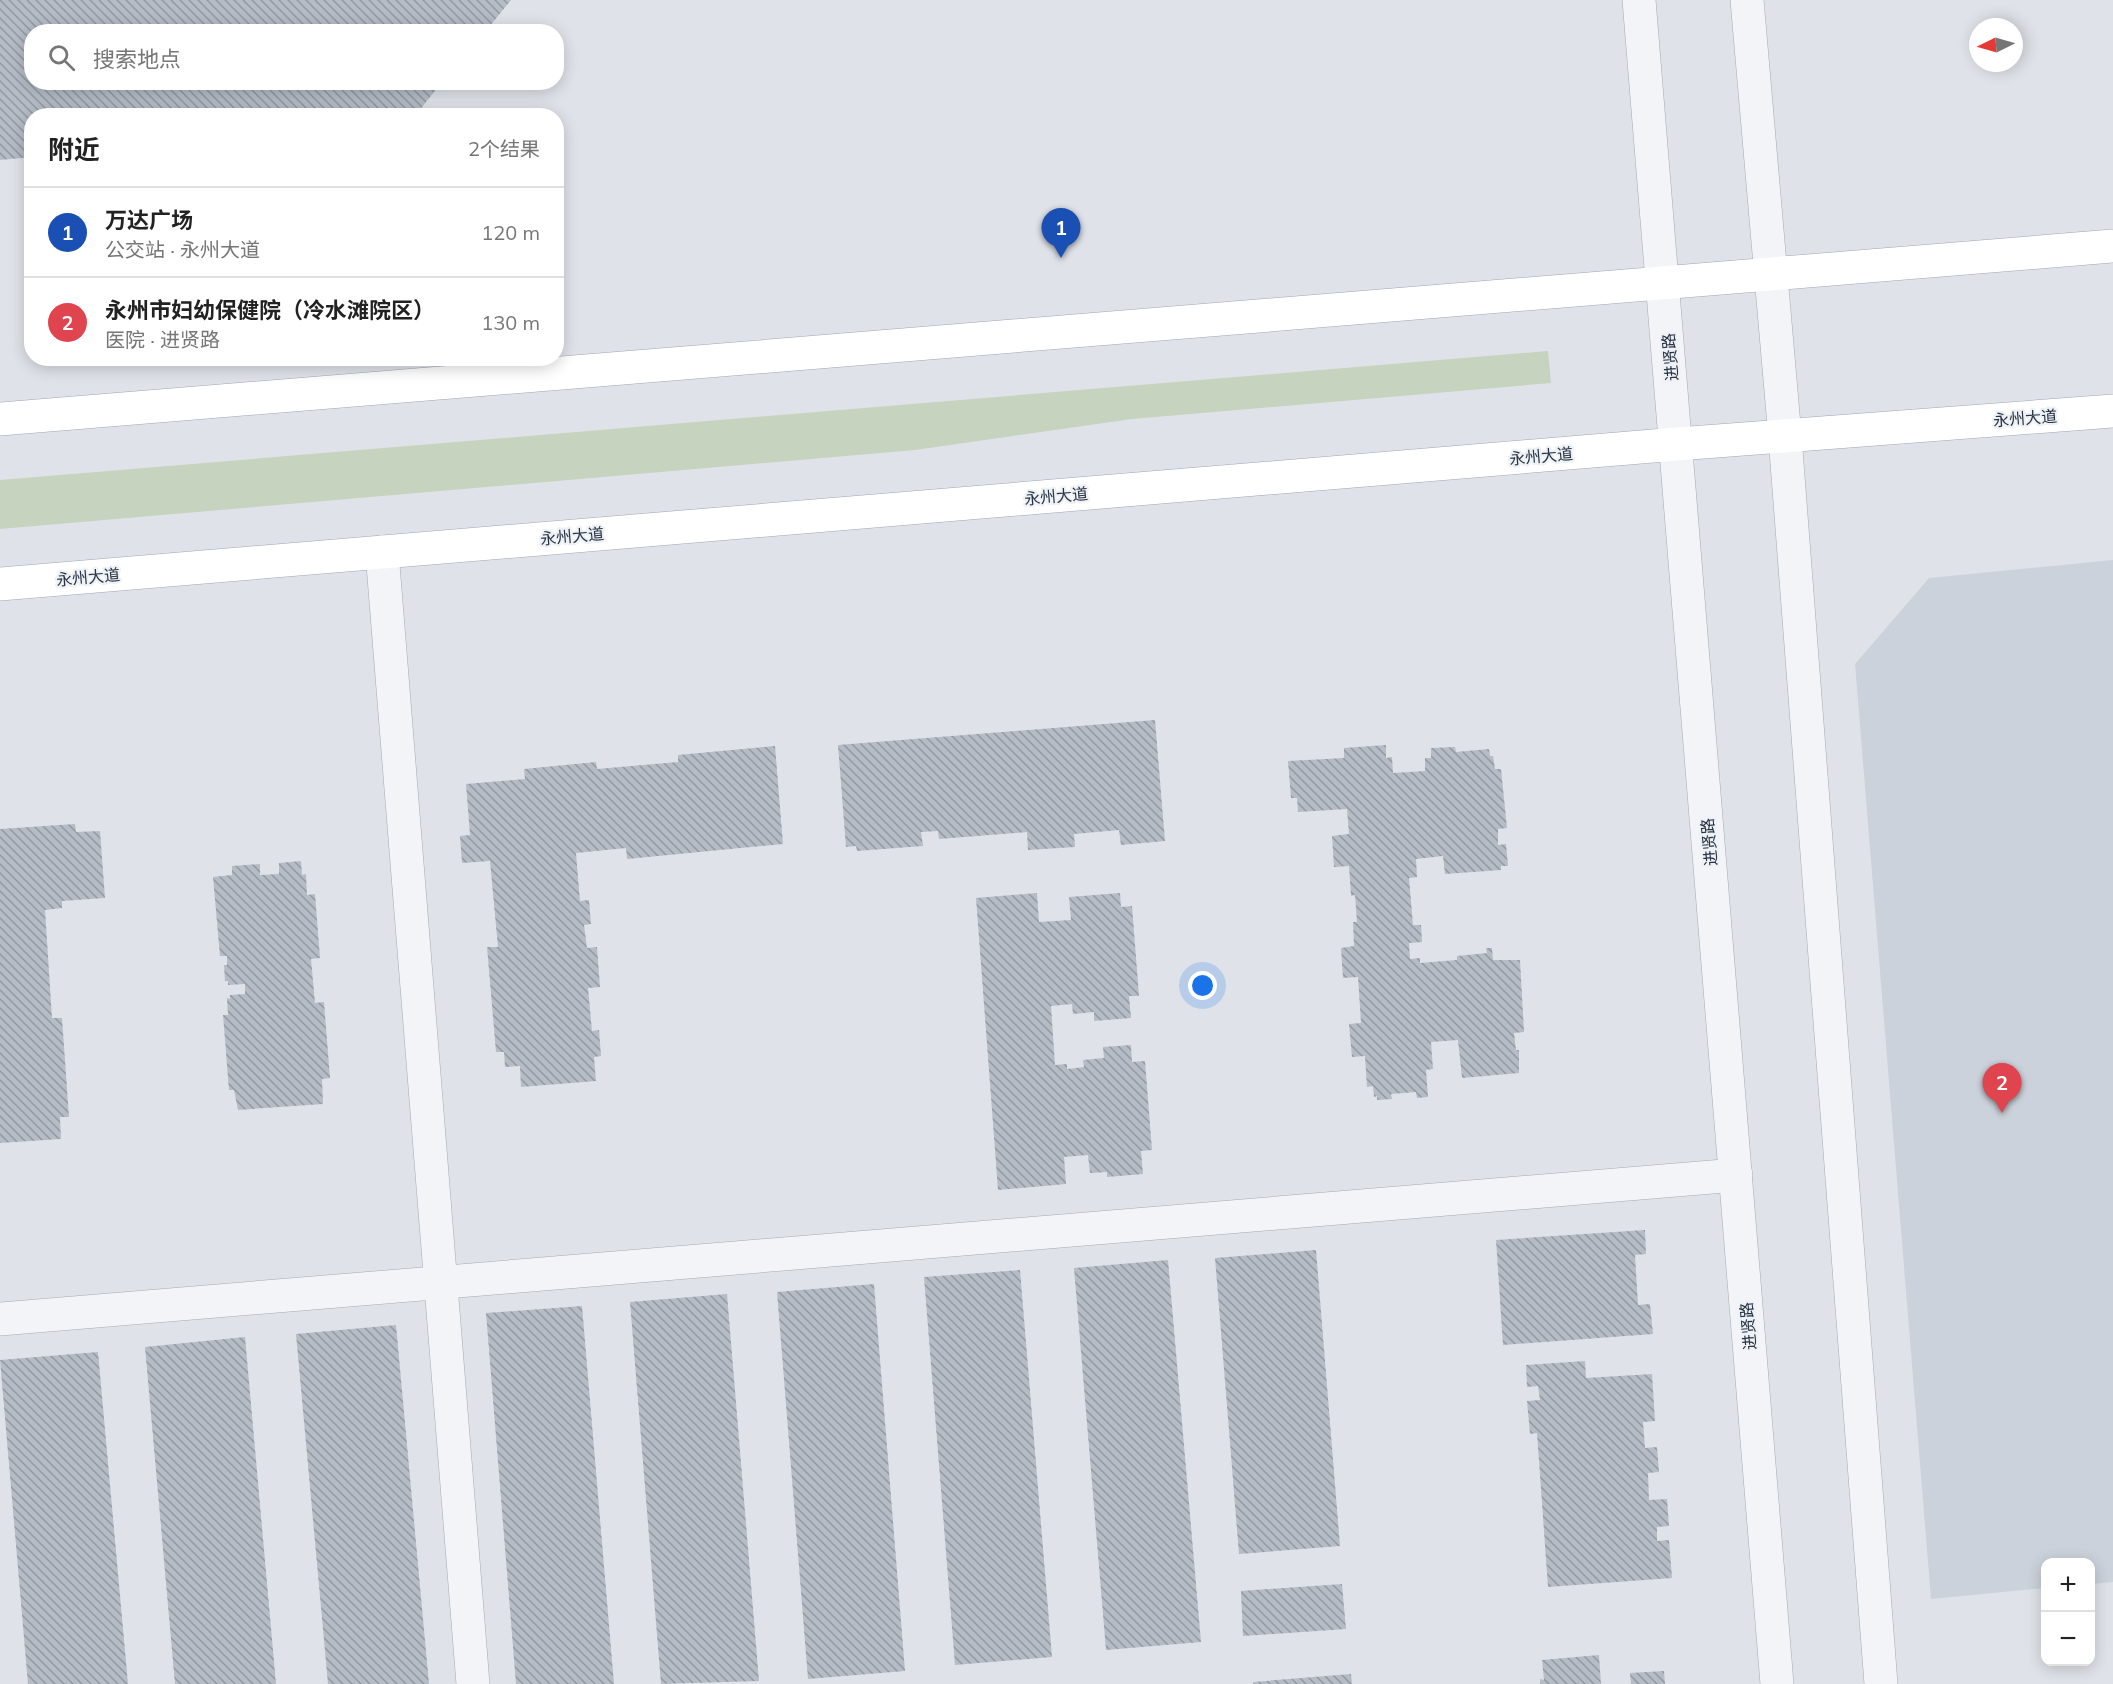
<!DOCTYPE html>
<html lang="zh">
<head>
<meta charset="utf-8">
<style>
	body { margin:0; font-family:Mulish,"Noto Sans SC",sans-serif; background:#f6f6f6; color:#222 }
	.controls { position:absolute; right:18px; bottom:18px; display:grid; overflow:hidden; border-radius:12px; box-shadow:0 3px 15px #0003 }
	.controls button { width:54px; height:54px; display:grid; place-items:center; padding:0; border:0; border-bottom:2px solid #e0e0e0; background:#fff; color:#222; font:30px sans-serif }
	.compass { position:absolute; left:1969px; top:18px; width:54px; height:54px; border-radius:50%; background:#fff; box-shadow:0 3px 15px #0003; rotate:265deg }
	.you { position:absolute; left:1203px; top:986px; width:21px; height:21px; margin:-15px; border:4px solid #fff; border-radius:50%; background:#1a73e8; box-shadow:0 0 0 9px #1a73e833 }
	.badge { display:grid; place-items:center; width:39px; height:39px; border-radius:50%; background:#b45309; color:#fff; font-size:20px; font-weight:700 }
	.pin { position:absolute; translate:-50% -50px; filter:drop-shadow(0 2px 3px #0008) }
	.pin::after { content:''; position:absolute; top:32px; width:21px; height:18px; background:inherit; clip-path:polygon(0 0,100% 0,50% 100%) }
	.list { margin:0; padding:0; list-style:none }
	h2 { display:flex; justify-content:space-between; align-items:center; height:78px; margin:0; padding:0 24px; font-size:26px }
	h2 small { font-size:20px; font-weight:400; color:#767676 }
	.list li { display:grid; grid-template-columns:39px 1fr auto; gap:18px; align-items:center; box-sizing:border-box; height:90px; padding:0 24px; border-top:2px solid #e0e0e0 }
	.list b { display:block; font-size:22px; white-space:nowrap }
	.list p { margin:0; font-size:20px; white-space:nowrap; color:#767676 }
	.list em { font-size:20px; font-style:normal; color:#767676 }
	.icon { flex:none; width:33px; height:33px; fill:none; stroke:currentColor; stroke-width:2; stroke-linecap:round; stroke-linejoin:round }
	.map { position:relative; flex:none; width:2113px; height:1684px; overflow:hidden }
	.search { position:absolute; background:#fff; box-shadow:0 3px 15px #0003; left:24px; top:24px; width:540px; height:66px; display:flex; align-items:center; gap:15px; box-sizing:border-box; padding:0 21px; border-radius:24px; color:#767676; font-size:22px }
	.panel { position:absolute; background:#fff; box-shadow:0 3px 15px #0003; left:24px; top:108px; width:540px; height:258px; border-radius:24px }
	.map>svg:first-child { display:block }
</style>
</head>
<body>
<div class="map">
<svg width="2113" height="1684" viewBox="0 0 2113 1684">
	<defs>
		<pattern id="building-back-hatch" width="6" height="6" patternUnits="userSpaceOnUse" patternTransform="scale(1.5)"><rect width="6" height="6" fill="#b5bcc6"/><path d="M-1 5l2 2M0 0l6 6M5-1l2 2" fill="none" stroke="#9399a2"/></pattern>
	</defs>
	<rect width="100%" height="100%" fill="#dfe3e9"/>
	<path fill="#ccd2db" d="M2113,560V1582L2091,1584L2090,1562H2046L2045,1588L1931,1599L1855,664L1929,578Z"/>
	<path fill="#c5d3bf" d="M1548,351L1551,383L1132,419L915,450L0,529V480Z"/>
	<g fill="url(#building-back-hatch)">
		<path d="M0,0H511L485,32H32V82H442L415,116H32V157L0,160Z"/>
		<path d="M1155,720L1165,841L1121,845L1119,830L1074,834L1075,847L1028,850L1027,832L939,839L938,831L921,832L923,846L857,851L856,846L846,847L838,745Z"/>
		<path d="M1386,745V758L1392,757L1393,773L1425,771V758H1431V748L1455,747L1456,752L1489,749L1490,756H1493L1495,769H1501L1507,828L1498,829V845L1506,844L1508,866H1501V870L1445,874L1443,856L1416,859L1417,877L1409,878L1413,925H1421L1422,942L1409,943L1410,959L1420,958V963L1457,960V956L1487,953L1486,948H1492L1493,960H1520L1524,1032L1514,1033L1516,1050H1519V1073L1462,1078L1458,1040L1431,1042L1433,1069L1426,1070L1428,1097L1417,1098L1416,1092L1391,1094L1392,1099L1377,1100V1096L1374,1097L1373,1086L1367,1087L1365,1056L1352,1057L1349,1024L1361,1023L1358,977L1343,978L1341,948L1354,946L1353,922H1357L1355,895L1351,896L1349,866L1334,867L1332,836L1349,834L1347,809L1298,812L1297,798H1291L1288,761L1344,758V748Z"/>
		<path d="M775,746L783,844L627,859L626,848L576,853L580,901L589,900L591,924L584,925L587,948L597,947L600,987L588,988L592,1031L599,1030L601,1056L594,1057L596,1081L521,1087L520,1066L505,1067L504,1052H496L487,947H498L490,861L462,863L460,836L470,835L466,784L525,779L524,769L596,762L597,769L678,762V755Z"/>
		<path d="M75,824L76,832L100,831L105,898L62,901V908L45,910L52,1018H62L69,1117H60L61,1139L0,1143V829Z"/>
		<path d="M301,861L302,875L306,874L307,895L315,894L320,958L311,959L315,1003L324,1002L330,1078L322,1079L323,1104L238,1110L234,1090H229L223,1015H228L227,998L230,999V995L245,994V984L228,985V981H225L224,965H227V956H220L213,877L232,875V866L260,864V875L279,874V863Z"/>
		<path d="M1037,893L1039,922L1071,920L1069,897L1120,893L1121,907L1132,906L1139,996H1129L1131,1018L1094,1021V1012L1073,1014L1072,1004L1051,1006L1055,1065L1067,1064V1069L1084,1067L1083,1060L1104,1058L1103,1047L1131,1045L1132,1062L1145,1061L1152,1150L1141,1151L1143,1174L1107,1177V1172L1090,1173L1088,1155L1064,1157L1066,1184L998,1190L976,898Z"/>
		<path d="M1645,1230L1646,1254L1635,1255L1638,1305L1650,1304L1653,1334L1503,1345L1496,1240Z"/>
		<path d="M1316,1250L1340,1546L1239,1554L1215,1258Z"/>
		<path d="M1168,1260L1201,1642L1106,1650L1074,1268Z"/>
		<path d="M1020,1270L1052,1657L955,1665L924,1277Z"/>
		<path d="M874,1284L905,1671L808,1679L777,1292Z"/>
		<path d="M727,1294L759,1681L661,1684L630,1302Z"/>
		<path d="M582,1306L614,1684H516L486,1313Z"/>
		<path d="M396,1325L429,1684H328L296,1334Z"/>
		<path d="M245,1337L276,1684H175L145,1347Z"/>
		<path d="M98,1352L128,1684H28L0,1360Z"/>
		<path d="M1585,1361L1586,1378L1652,1374L1655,1421L1643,1422L1645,1448L1657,1447L1659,1472L1648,1473L1649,1500L1667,1499L1669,1526L1657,1527V1541L1669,1540L1672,1578L1548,1587L1537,1433L1530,1434L1527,1401L1540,1400L1538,1386L1527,1387L1526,1365Z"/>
		<path d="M1342,1584L1346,1629L1243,1636L1241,1591Z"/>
		<path d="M1599,1655L1601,1684H1540V1679L1544,1680L1542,1660Z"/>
		<path d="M1664,1671L1665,1684H1631L1630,1673Z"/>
		<path d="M1351,1674L1352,1684H1253V1682Z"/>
	</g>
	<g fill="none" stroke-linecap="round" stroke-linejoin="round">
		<g stroke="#a4aab3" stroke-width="34">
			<g id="minor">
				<path d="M382,552L473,1684"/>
				<path d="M0,1319L1736,1175"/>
			</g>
		</g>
		<g stroke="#a4aab3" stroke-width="34">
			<g id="tertiary">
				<path d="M1639,0L1777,1684"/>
				<path d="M1747,0L1785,437L1881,1684"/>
			</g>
		</g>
		<g stroke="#9da7b5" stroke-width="34">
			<g id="primary">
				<path d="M0,419L2113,246"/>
				<path d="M0,584L1677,444L2113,411"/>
			</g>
		</g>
		<use href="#minor" stroke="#f2f4f7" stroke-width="33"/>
		<use href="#tertiary" stroke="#f2f4f7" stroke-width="33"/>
		<use href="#primary" stroke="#fff" stroke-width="33"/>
	</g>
	<g text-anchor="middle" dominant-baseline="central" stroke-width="4.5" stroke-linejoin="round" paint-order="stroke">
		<g font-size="16" fill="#273141" stroke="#eef2f6">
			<text transform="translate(1670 357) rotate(-95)">进贤路</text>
			<text transform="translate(2025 418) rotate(-4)">永州大道</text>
			<text transform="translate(1541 456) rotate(-5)">永州大道</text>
			<text transform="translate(1056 496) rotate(-5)">永州大道</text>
			<text transform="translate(572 536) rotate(-5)">永州大道</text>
			<text transform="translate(88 577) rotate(-5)">永州大道</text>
			<text transform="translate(1709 842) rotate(-95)">进贤路</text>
			<text transform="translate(1748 1326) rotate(-95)">进贤路</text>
		</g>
	</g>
</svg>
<div class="controls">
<button>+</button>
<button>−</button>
</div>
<svg class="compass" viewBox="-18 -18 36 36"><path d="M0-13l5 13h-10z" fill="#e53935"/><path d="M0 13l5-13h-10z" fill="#767676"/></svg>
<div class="you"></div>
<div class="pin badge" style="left:1061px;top:258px;background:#1a4fb4">1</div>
<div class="pin badge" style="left:2002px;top:1113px;background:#e0444e">2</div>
<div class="search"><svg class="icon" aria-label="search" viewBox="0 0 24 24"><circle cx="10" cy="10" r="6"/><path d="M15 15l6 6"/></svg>搜索地点</div>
<section class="panel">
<h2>附近<small>2个结果</small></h2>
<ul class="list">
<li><span class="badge" style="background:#1a4fb4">1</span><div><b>万达广场</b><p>公交站 · 永州大道</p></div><em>120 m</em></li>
<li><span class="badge" style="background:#e0444e">2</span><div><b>永州市妇幼保健院（冷水滩院区）</b><p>医院 · 进贤路</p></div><em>130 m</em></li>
</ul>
</section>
</div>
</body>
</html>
